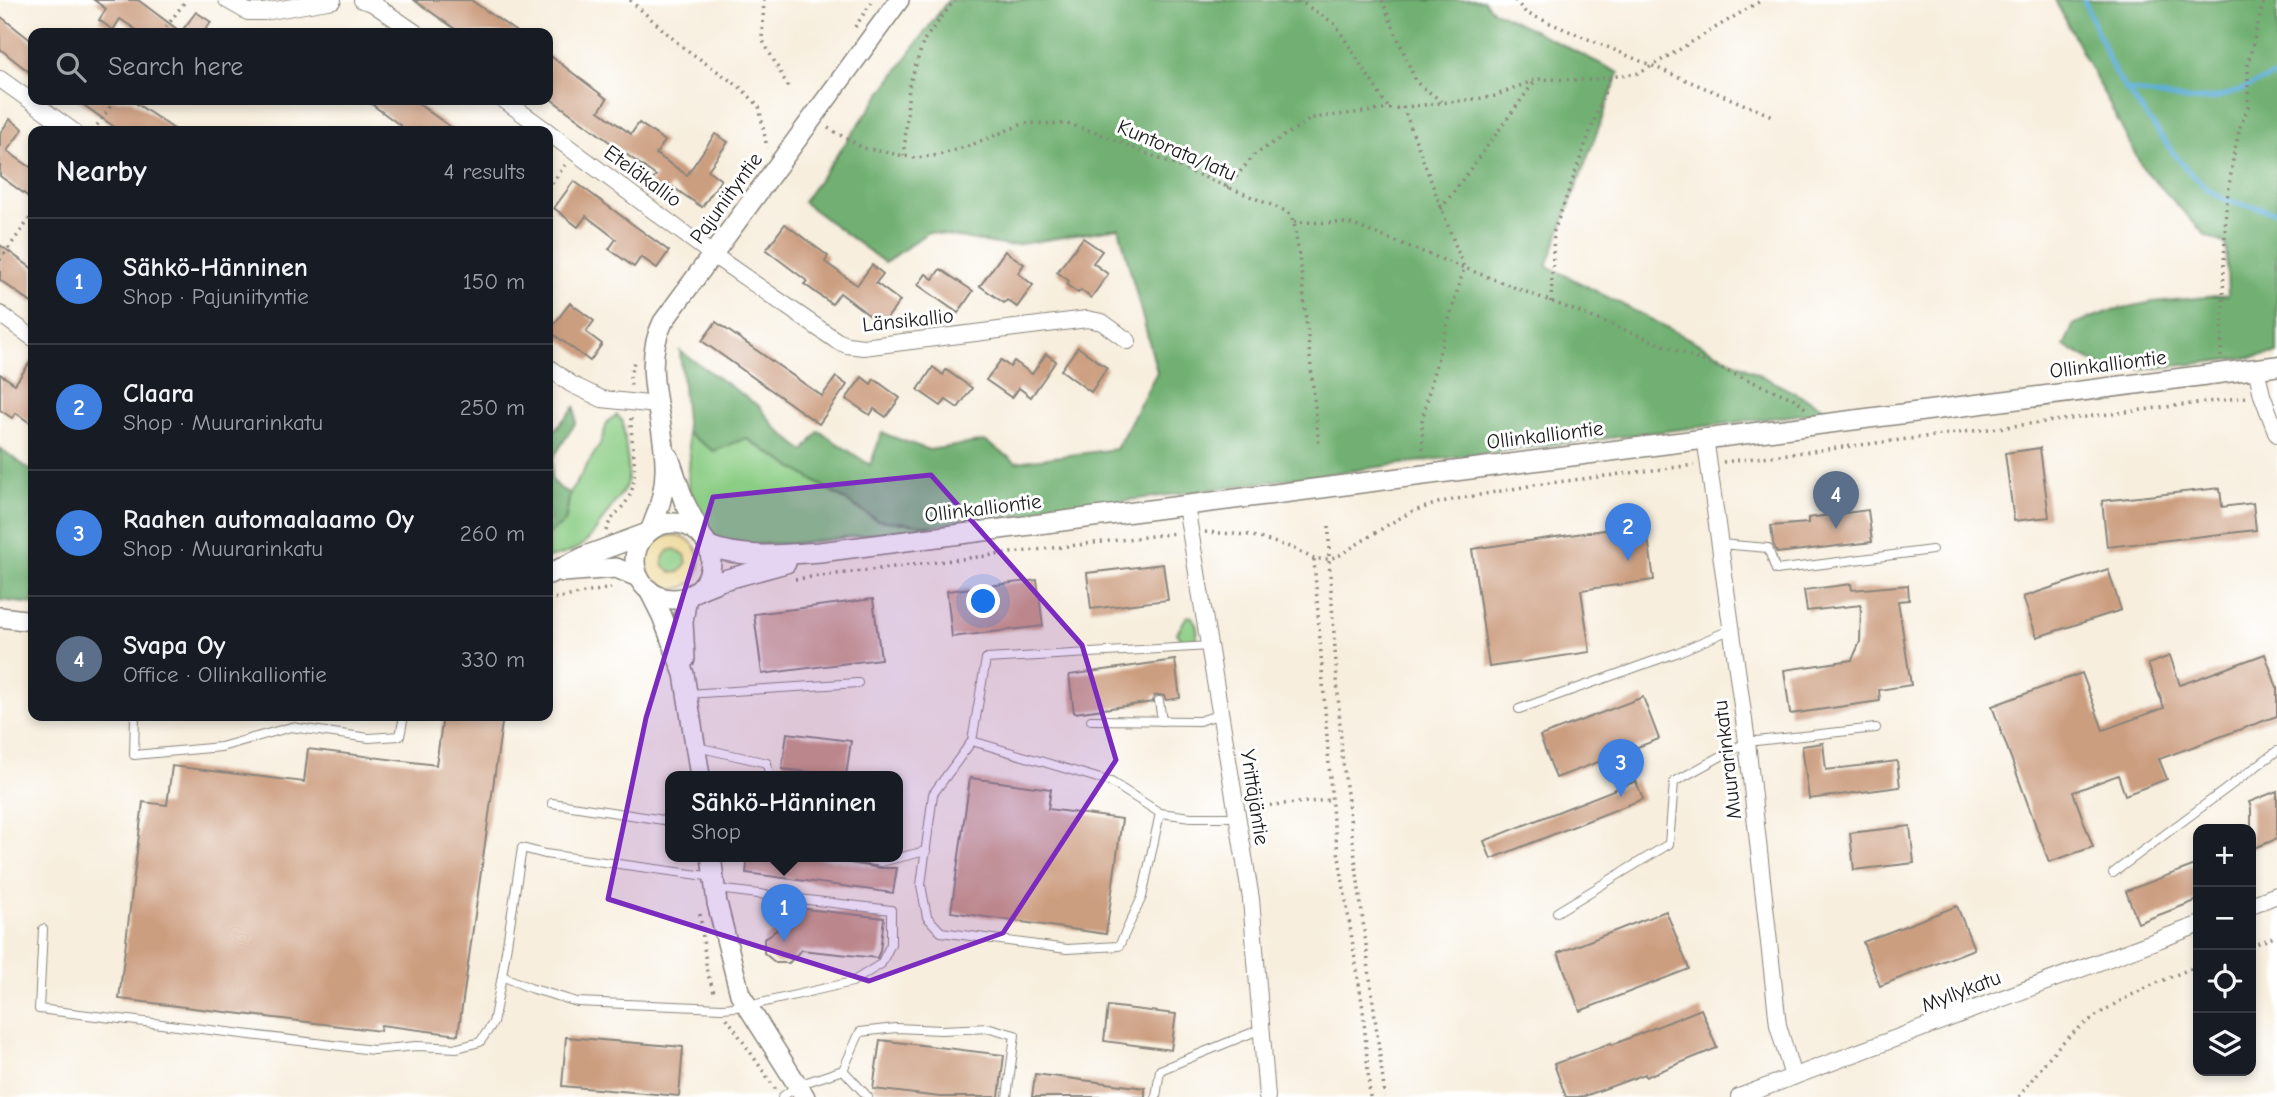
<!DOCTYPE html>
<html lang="en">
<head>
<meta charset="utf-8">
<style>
	body { margin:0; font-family:"Comic Neue",sans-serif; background:#242831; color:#f1f3f6 }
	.controls { position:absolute; right:21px; bottom:21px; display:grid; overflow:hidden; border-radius:14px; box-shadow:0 4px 10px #0003 }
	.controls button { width:63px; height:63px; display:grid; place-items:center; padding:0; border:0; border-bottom:2px solid #363941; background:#171b24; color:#f1f3f6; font:35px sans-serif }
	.you { position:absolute; left:984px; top:602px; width:24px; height:24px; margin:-18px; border:5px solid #fff; border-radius:50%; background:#1a73e8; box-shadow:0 0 0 10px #1a73e833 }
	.badge { display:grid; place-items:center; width:46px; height:46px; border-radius:50%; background:#d93025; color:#fff; font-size:23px; font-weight:700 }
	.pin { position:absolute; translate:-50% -58px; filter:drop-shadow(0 2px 4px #0008) }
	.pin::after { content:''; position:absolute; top:37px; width:24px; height:21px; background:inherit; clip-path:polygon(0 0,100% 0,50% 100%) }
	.popup { position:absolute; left:665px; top:771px; width:238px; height:91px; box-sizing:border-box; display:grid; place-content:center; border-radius:14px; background:#171b24; filter:drop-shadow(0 2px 5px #0005); font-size:23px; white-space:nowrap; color:#9ea1a6 }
	.popup b { font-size:26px; color:#f1f3f6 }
	.popup::after { content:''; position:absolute; left:50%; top:100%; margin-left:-14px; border:14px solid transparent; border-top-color:#171b24 }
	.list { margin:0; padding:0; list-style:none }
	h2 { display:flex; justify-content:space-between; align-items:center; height:91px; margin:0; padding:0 28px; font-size:30px }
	h2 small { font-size:23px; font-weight:400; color:#9ea1a6 }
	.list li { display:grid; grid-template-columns:46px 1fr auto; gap:21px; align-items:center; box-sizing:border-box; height:126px; padding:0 28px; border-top:2px solid #363941 }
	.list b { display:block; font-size:26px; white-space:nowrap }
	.list p { margin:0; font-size:23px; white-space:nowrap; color:#9ea1a6 }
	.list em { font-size:23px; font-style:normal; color:#9ea1a6 }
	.icon { flex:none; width:38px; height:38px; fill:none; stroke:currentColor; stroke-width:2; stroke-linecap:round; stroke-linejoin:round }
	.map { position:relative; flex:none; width:2277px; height:1097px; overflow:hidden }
	.search { position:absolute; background:#171b24; box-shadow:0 4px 10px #0003; left:28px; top:28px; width:525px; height:77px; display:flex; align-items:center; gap:18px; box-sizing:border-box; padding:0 24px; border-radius:14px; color:#9ea1a6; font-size:26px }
	.panel { position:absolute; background:#171b24; box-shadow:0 4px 10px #0003; left:28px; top:126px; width:525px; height:595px; border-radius:14px }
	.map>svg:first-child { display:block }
</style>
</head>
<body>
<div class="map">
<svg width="2277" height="1097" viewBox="0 0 2277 1097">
	<rect width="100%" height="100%" fill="#fff"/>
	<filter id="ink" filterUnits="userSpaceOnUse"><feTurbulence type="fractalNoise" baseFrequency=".0143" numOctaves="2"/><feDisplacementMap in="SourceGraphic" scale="14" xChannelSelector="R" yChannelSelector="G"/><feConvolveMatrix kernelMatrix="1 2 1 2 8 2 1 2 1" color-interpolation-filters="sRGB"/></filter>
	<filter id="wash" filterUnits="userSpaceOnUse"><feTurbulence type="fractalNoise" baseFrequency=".00686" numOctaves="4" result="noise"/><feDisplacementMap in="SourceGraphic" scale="28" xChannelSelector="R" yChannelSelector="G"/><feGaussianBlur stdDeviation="1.57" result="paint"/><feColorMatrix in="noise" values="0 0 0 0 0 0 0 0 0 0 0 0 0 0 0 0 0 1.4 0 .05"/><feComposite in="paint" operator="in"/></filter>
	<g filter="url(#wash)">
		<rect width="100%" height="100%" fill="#f7eedd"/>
		<g fill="#8ccd85" stroke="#547450" stroke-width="2">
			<path d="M617,415L623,422C624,440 629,459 628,477C627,490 620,494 613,505C591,535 590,550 548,558V534L565,522L570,493L600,444L608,421Z"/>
			<path d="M687,433L714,451L745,438L877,520L935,526L794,544H766L738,547L724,545L701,522L693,502L688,480L690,456Z"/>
			<circle cx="675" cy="561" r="12"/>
			<path d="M1187,616L1192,617C1197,625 1199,630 1196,639L1187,642L1181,639L1177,633Z"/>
		</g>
		<g fill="#71b072" stroke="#466647" stroke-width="2">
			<path d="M948,0H1483L1491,9L1619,73L1547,266L1830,411L1454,457L935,526L877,520L746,438L714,451L687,433L680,351L760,407L775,427L804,451L819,431L870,465L882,433L929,450L985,441L1016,462L1116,449L1157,372L1119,228L1008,246L928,232L885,263L803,202Z"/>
			<path d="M2055,0H2277V354L2158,368L2109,370L2064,346L2074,324L2113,310L2153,302L2228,295L2226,244L2206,236L2142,167Z"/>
			<path d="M575,407L576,422L553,458L551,479L561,489L570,493L565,522L548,534V437Z"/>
			<path d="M0,448L33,472V604L0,600Z"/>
		</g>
		<path fill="#eeda9e" stroke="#857b5d" stroke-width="2" fill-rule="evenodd" d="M671,535C710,535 708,590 673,589C639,588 637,541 671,535ZM675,549L685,555L687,562L680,572L672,573L663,565C662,556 666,550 675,549Z"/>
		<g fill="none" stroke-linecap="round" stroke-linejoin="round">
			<g stroke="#5fafd9" stroke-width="5">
				<path d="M2084,0L2115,74L2185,168L2206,188L2219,197L2237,203L2277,212"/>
				<path d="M2125,89C2155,95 2189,104 2219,97C2239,92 2258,82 2277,75"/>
			</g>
		</g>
		<g id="blocks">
			<g fill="#cc9e80">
				<path d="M94,0H138L181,32L196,12L211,22L203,33H141L120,19L113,30L99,20L106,9Z"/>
				<path d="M414,0H471L518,33H461Z"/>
				<path d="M0,16L33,42V75L0,49Z"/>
				<path d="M548,54L607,99L599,111L631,134L639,123L665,141L656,154L687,175L715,134L728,142L708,170L721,180L702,207L671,186L664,196L649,185L656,176L548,97Z"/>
				<path d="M77,100H131L177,131H120Z"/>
				<path d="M366,100H413L456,131H408Z"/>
				<path d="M10,119L23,129L7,151L33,169V200L0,176V133Z"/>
				<path d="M574,181L669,251L657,268L641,257L634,267L609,249L616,239L586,216L578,227L554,208Z"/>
				<path d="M785,224L828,256L825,262L857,285L872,265L883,274L876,283L900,301L882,325L840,293L832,304L804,284L807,281L766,250Z"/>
				<path d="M1083,238L1102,251L1093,263L1108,274L1091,298L1081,290L1078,293L1067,285L1069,281L1057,272Z"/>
				<path d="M0,245L33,269V304L0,280Z"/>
				<path d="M1005,251L1024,264L1018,273L1033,285L1017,307L1007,300L1004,303L980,286Z"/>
				<path d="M940,269L973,291L958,313L918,285L926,274L933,279Z"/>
				<path d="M570,303L594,321L586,332L602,344L590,361L549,331Z"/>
				<path d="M716,322L822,396L836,377L847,385L819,424L702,341Z"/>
				<path d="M1078,347L1107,368L1091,392L1061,370Z"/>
				<path d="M1046,354L1056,361L1031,397L1019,388L1012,398L986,380L1001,360L1010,367L1014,361L1032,374Z"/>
				<path d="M33,358V425L16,413L12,418L0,410V374L15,384Z"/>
				<path d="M933,367L943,375L946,370L972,388L958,408L946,400L941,406L918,390Z"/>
				<path d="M862,377L871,384L874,379L900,398L886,417L874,409L870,415L846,399Z"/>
				<path d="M2040,448L2049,517L2014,521L2005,453Z"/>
				<path d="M2220,488L2222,507L2253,503L2256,530L2107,547L2102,501Z"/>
				<path d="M1868,510L1872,542L1777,553L1773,543L1771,526L1808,523V518Z"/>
				<path d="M1646,524L1654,580L1581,590L1590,652L1489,667L1472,549Z"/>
				<path d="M1163,564L1168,600L1091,609L1087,573Z"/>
				<path d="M2108,569L2121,610L2037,637L2023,597Z"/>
				<path d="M1037,580L1043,626L952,637L947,591Z"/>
				<path d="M1851,584L1852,590L1908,585L1909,600L1898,601L1911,685L1879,690L1880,701L1790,714L1784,670L1852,660L1860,642L1861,605L1807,611L1804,590Z"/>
				<path d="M873,599L881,659L762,674L754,614Z"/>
				<path d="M2265,654L2277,688V716L2159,759L2167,779L2125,795L2118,775L2073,792L2093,847L2049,862L1992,706L2082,673L2103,730L2164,708L2148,664L2170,656L2180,685Z"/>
				<path d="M1175,660L1180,698L1166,700L1164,696L1159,695L1154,696L1153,702L1074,713L1069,675Z"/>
				<path d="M1643,697L1659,739L1556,778L1540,736Z"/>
				<path d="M443,716H503L458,1035L381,1025L380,1031L119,999L143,802L167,805L172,766L304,782L308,749L436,765Z"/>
				<path d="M787,733L851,741L846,776L782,769Z"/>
				<path d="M1823,743L1826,770L1897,761L1900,787L1809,799L1802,746Z"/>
				<path d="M970,778L1051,789L1048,809L1122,819L1106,934L951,912Z"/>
				<path d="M1636,781L1643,799L1491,859L1484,841Z"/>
				<path d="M2277,791V839L2251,849V808L2249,802Z"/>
				<path d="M1910,826L1914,863L1854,870L1850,833Z"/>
				<path d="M748,856H809L880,868H897L893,893L746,873Z"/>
				<path d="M2198,864V900L2138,923L2126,891Z"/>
				<path d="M780,906L884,918L880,951L877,958L801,950L789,963H776L764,953V939L778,929Z"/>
				<path d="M1957,906L1974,949L1880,986L1863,942Z"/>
				<path d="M1666,911L1689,969L1580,1011L1558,953Z"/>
				<path d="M1108,1006L1176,1014L1171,1050L1104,1041Z"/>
				<path d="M1701,1009L1717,1048L1646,1077L1645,1074L1582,1097H1566L1554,1064L1611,1043L1612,1045Z"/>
				<path d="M566,1037L683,1047L679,1096L562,1086Z"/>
				<path d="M880,1040L1004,1055L999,1097H940L873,1089Z"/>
				<path d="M1035,1074L1145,1088V1097H1032Z"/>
			</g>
		</g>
	</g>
	<g filter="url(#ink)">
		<use href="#blocks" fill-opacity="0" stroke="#8a857c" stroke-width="2"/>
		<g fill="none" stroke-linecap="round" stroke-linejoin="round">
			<g stroke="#8a857c" stroke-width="10">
				<g id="service">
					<path d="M1720,544L1768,548L1776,570L1932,550"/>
					<path d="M687,694L858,683"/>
					<path d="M1159,701L1162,721"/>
					<path d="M1519,709L1676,653L1732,629"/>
					<path d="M135,716L134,755L221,747L291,727L369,738L400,736L404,716"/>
					<path d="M1091,720L1199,721L1221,714"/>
					<path d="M972,741L933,794L921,885L927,917L941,932L1067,949L1119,946L1142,897L1160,813L1191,817H1237"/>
					<path d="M697,747L767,763L769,776"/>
					<path d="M552,803L670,821"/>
					<path d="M1160,813L1111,782L972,741L986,659L1210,646"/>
					<path d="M847,856L881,862L926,851"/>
					<path d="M2113,873L2277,751"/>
					<path d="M714,877L545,854L522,848L502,976L530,988L577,1002L722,1008L748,1006L852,982L881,964L891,944V910L717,889"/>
					<path d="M1557,912L1669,844L1674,782L1747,742L1876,728"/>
					<path d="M43,929L39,1009L373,1050L417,1046L457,1048L480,1042L493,1023L502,976"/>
					<path d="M843,1070L868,1097"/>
					<path d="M782,1097L798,1085L843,1070L860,1032L896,1028L941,1030L990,1028L1015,1035L1007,1097"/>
					<path d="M1156,1097L1160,1070L1261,1029"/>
				</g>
			</g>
			<g stroke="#8a857c" stroke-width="18">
				<g id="minor">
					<path d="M227,0L248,12H264L333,0"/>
					<path d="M362,0L372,3L416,33"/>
					<path d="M0,79L73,131"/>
					<path d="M504,100L547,131"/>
					<path d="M548,132L713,255L837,341L847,345L863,347L1087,319L1102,322L1128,341"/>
					<path d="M0,314L33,338"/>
					<path d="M548,367L571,384L602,399L657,405"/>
					<path d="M2256,368L2262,395L2277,434"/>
					<path d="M1705,437L1747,742L1778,1025L1793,1077"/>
					<path d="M1186,506L1251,899L1267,1097"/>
					<path d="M2251,905L2277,895"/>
					<path d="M1739,1097L2198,925"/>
				</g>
			</g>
			<g stroke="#8a857c" stroke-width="22">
				<g id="tertiary">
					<path d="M669,457L684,501L700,532"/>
					<circle cx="673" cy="561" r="38"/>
					<path d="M651,529C659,510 665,492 665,471C667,421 639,370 663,322L899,0"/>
					<path d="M708,546C745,559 782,555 820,552L2277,366"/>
					<path d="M563,572L616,568L638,577"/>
					<path d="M549,574L588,555L645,534"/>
					<path d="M649,590L662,616L684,674L700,776"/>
					<path d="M698,590L720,581L786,563"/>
					<path d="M0,617L33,621"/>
					<path d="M685,659L683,622L687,596"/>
					<path d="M711,856L717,903L740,994L805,1097"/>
				</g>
			</g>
			<g stroke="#8a857c" stroke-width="3.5" stroke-dasharray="2 5" stroke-linecap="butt">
				<path d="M630,0L680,45L741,88L759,106L767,148"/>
				<path d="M764,0L762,39L790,90"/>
				<path d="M1298,0L1335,24L1389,109"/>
				<path d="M1382,0L1416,82L1441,101"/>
				<path d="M1515,0L1526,13L1772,116"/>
				<path d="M855,27L873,0"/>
				<path d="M162,33L186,0"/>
				<path d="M1403,107L1464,268L1434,371L1422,421L1423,452"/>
				<path d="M828,128L863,148L915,158L939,155L971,145L1025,123L1067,124L1095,132L1288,212L1294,222L1301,270L1319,445"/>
				<path d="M93,131L115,100"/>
				<path d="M904,156L909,86L924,40L955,0"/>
				<path d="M1227,188L1254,155L1312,118L1492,97L1537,79L1588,80L1640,73L1762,0"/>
				<path d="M548,189L565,165"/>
				<path d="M1441,209L1535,81"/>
				<path d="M1294,222L1348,223L1656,342L1797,400L1805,408"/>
				<path d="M0,260L33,214"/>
				<path d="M1551,302L1554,231L1610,77"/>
				<path d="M2221,357L2226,207L2234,153L2240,127L2248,108V63L2264,0"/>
				<path d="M631,385L630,375L634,362"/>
				<path d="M1723,462L2247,397"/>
				<path d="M1329,526V559L1342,754L1385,1097"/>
				<path d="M606,531C610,516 624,509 630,495C640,472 630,441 631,418"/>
				<path d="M1205,532L1249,535L1290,547L1314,559"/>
				<path d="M795,579L1177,533"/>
				<path d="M548,600L611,588"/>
				<path d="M1249,807L1331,800"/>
				<path d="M700,914L707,972L715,995"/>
				<path d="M2251,946L2277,936"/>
				<path d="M727,1018L776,1090"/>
				<path d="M1370,1097L1363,1009L1333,819L1314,559H1329L1340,555L1391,523L1411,512L1441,502L1534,485L1694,465"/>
				<path d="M2019,1097C2032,1080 2044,1062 2059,1046C2097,1008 2149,985 2198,966"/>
			</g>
			<use href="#service" stroke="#fff" stroke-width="8"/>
			<use href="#minor" stroke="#fff" stroke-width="16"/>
			<use href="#tertiary" stroke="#fff" stroke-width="19"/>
		</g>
	</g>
	<path fill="#7b2cbf" fill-opacity="0.2" stroke="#7b2cbf" stroke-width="5" stroke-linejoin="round" d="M931,475L1082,645L1116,760L1003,933L869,981L608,899L646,718L713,497Z"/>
	<g text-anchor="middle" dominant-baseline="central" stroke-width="6" stroke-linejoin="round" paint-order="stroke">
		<g font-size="21" fill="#1c1c1c" stroke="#fff">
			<text transform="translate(1177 150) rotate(23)">Kuntorata/latu</text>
			<text transform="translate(643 176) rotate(36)">Eteläkallio</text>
			<text transform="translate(726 198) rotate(-54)">Pajuniityntie</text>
			<text transform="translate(908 320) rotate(-6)">Länsikallio</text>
			<text transform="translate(2108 364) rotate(-7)">Ollinkalliontie</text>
			<text transform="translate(1545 435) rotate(-7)">Ollinkalliontie</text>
			<text transform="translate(983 508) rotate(-7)">Ollinkalliontie</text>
			<text transform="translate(1727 760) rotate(-97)">Muurarinkatu</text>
			<text transform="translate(1255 797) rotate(81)">Yrittäjäntie</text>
			<text transform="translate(1961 991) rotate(-21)">Myllykatu</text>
		</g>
	</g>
</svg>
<div class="controls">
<button>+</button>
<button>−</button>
<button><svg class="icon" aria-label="locate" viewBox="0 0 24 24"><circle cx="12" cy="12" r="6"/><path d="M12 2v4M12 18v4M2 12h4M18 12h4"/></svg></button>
<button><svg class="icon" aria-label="layers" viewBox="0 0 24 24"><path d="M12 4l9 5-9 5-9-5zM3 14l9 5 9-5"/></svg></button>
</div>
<div class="you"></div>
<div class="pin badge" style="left:784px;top:942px;background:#3f7fe0">1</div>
<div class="popup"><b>Sähkö-Hänninen</b>Shop</div>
<div class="pin badge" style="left:1628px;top:561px;background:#3f7fe0">2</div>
<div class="pin badge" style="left:1621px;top:797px;background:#3f7fe0">3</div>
<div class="pin badge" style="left:1836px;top:529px;background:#5c6f8a">4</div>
<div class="search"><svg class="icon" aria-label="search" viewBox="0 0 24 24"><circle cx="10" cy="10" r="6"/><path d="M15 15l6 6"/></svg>Search here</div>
<section class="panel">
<h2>Nearby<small>4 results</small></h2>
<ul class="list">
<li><span class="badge" style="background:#3f7fe0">1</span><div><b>Sähkö-Hänninen</b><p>Shop · Pajuniityntie</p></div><em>150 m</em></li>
<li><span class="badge" style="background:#3f7fe0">2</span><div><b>Claara</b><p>Shop · Muurarinkatu</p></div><em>250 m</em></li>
<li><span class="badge" style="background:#3f7fe0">3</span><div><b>Raahen automaalaamo Oy</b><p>Shop · Muurarinkatu</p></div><em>260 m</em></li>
<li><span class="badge" style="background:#5c6f8a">4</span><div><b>Svapa Oy</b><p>Office · Ollinkalliontie</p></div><em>330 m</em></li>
</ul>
</section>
</div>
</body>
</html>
